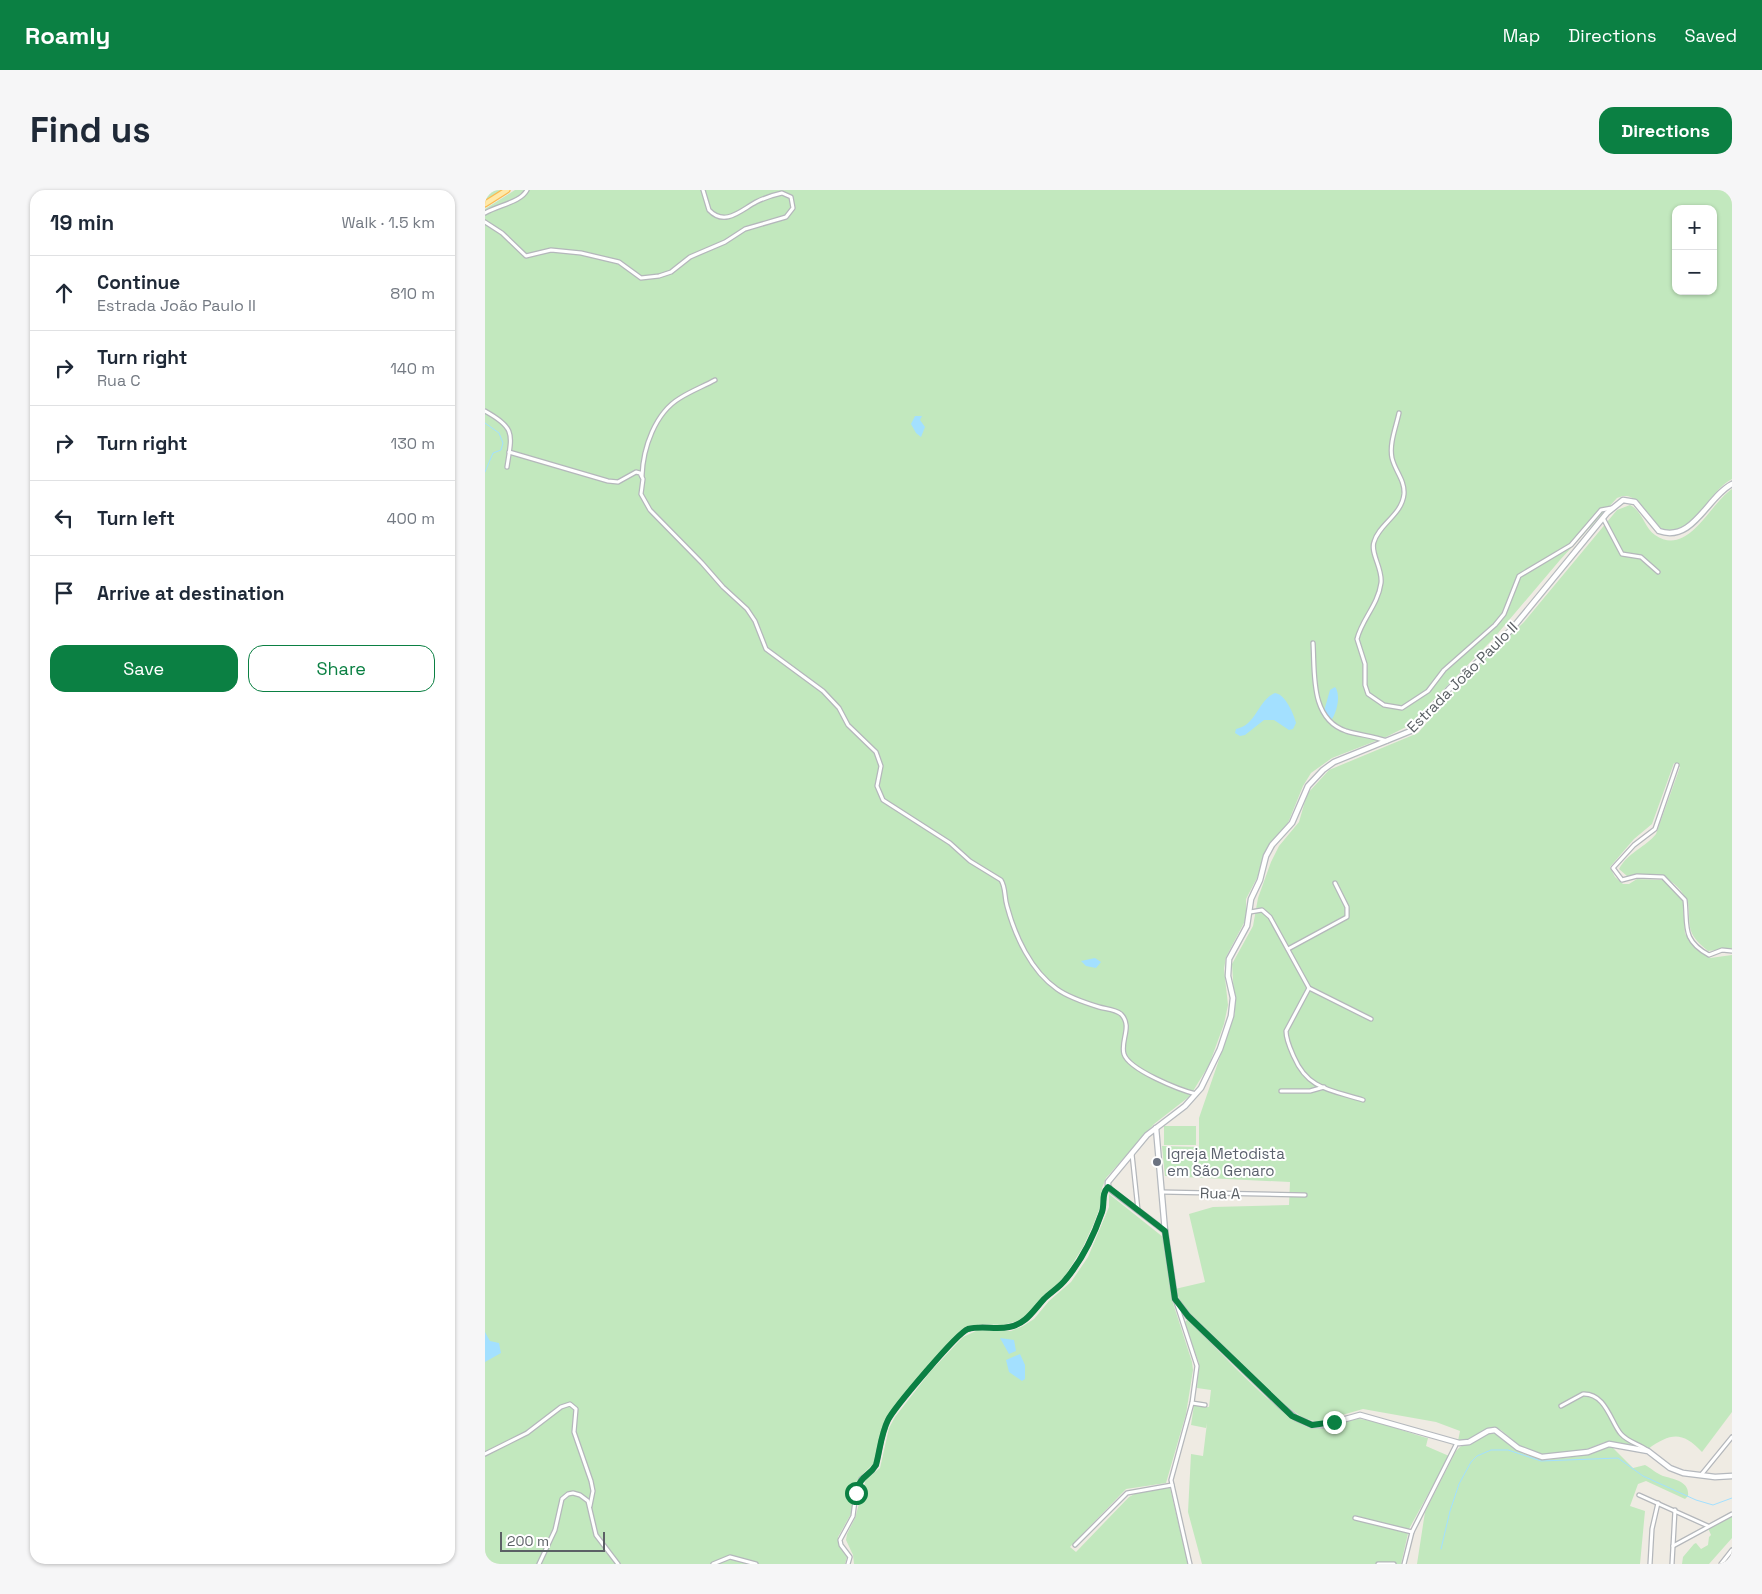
<!DOCTYPE html>
<html lang="en">
<head>
<meta charset="utf-8">
<style>
	body { margin:0; font-family:"Space Grotesk",sans-serif; background:#f6f6f7; color:#1f2937 }
	.controls { position:absolute; right:15px; top:15px; display:grid; overflow:hidden; border-radius:10px; box-shadow:0 1px 4px #0004 }
	.controls button { width:45px; height:45px; display:grid; place-items:center; padding:0; border:0; border-bottom:1px solid #e0e1e3; background:#fff; color:#1f2937; font:25px sans-serif }
	.scale { position:absolute; left:15px; bottom:12px; width:105px; box-sizing:border-box; padding-left:5px; border:2px solid #5b6065; border-top:0; font-size:14px; line-height:18px; white-space:nowrap; color:#5b6065; -webkit-text-stroke:4px #fff; paint-order:stroke }
	.stop { position:absolute; width:15px; height:15px; margin:-11px; border:4px solid #0b8043; border-radius:50%; background:#fff }
	.stop.end { background:#0b8043; border-color:#fff; box-shadow:0 1px 5px #0008 }
	.list { margin:0; padding:0; list-style:none }
	h2 { display:flex; justify-content:space-between; align-items:center; height:65px; margin:0; padding:0 20px; font-size:21px }
	h2 small { font-size:16px; font-weight:400; color:#747a83 }
	.list li { display:grid; grid-template-columns:32px 1fr auto; gap:15px; align-items:center; box-sizing:border-box; height:75px; padding:0 20px; border-top:1px solid #e0e1e3 }
	.list b { display:block; font-size:19px; white-space:nowrap }
	.list p { margin:0; font-size:16px; white-space:nowrap; color:#747a83 }
	.list em { font-size:16px; font-style:normal; color:#747a83 }
	.actions { display:flex; gap:10px; padding:15px 20px }
	.actions a { flex:1; padding:11px 0; border:1px solid #0b8043; border-radius:15px; text-align:center; font-size:18px; color:#0b8043 }
	.actions .main { background:#0b8043; color:#fff }
	.icon { flex:none; width:28px; height:28px; fill:none; stroke:currentColor; stroke-width:2; stroke-linecap:round; stroke-linejoin:round }
	.map { position:relative; flex:none; width:1247px; height:1374px; overflow:hidden; border-radius:15px }
	header { display:flex; align-items:center; gap:30px; box-sizing:border-box; height:70px; padding:0 25px; background:#0b8043; color:#fff }
	header strong { font-size:24px }
	nav { display:flex; gap:28px; margin-inline-start:auto; font-size:18px }
	.intro { display:flex; align-items:center; justify-content:space-between; box-sizing:border-box; height:120px; padding:0 30px }
	h1 { margin:0; font-size:35px }
	.button { padding:12px 22px; border-radius:15px; background:#0b8043; color:#fff; font-size:18px; font-weight:700 }
	main { display:flex; gap:30px; padding:0 30px }
	aside { flex:1; background:#fff; border-radius:15px; box-shadow:0 1px 4px #0004 }
	.map>svg:first-child { display:block }
</style>
</head>
<body>
<header>
<strong>Roamly</strong>
<nav><a>Map</a><a>Directions</a><a>Saved</a></nav>
</header>
<div class="intro"><h1>Find us</h1><a class="button">Directions</a></div>
<main>
<aside>
<h2>19 min<small>Walk · 1.5 km</small></h2>
<ul class="list">
<li><svg class="icon" aria-label="ahead" viewBox="0 0 24 24"><path d="M12 20V5M6 11l6-6 6 6"/></svg><div><b>Continue</b><p>Estrada João Paulo II</p></div><em>810 m</em></li>
<li><svg class="icon" aria-label="right" viewBox="0 0 24 24"><path d="M7 20v-9h11M14 6l5 5-5 5"/></svg><div><b>Turn right</b><p>Rua C</p></div><em>140 m</em></li>
<li><svg class="icon" aria-label="right" viewBox="0 0 24 24"><path d="M7 20v-9h11M14 6l5 5-5 5"/></svg><div><b>Turn right</b></div><em>130 m</em></li>
<li><svg class="icon" aria-label="left" viewBox="0 0 24 24"><path d="M17 20v-9H6M10 6l-5 5 5 5"/></svg><div><b>Turn left</b></div><em>400 m</em></li>
<li><svg class="icon" aria-label="arrive" viewBox="0 0 24 24"><path d="M6 21V4h12l-3 4 3 4H6"/></svg><div><b>Arrive at destination</b></div></li>
</ul>
<div class="actions"><a class="main">Save</a><a>Share</a></div>
</aside>
<div class="map">
<svg width="1247" height="1374" viewBox="0 0 1247 1374">
	<rect width="100%" height="100%" fill="#efebe3"/>
	<g fill="#c2e8be" fill-rule="evenodd">
		<path d="M0,0H16L0,11Z"/>
		<path d="M30,0H1247V289C1224,301 1216,334 1190,340C1163,347 1159,295 1132,308L1075,370L1008,449L923,536L901,547L847,568L826,583L818,596L803,633L780,662L773,686L761,709V729L741,767L739,779L743,815L739,834L724,875L705,906L669,934L621,988L617,998L615,1017L609,1033L598,1057L580,1086L537,1130L518,1135L496,1134L476,1140L441,1178L403,1226L398,1235L389,1273L375,1287L368,1304L367,1322L353,1347L354,1356L362,1367L360,1374H0V19ZM1191,19H1228V101H1191Z"/>
		<path d="M1247,299V758L1223,761C1200,742 1206,738 1203,712C1189,685 1170,681 1142,686L1134,679C1143,662 1161,657 1171,644L1195,577L1189,573L1167,634L1149,649L1125,677L1130,687L1138,694H1144L1152,689L1178,690L1198,711L1200,744L1225,768L1247,765V1222L1217,1262C1197,1241 1186,1243 1163,1259L1120,1252L1102,1259L1060,1265L1036,1257L1016,1240L1006,1237L984,1250L973,1251L975,1241L951,1232L878,1219L833,1232L818,1228L788,1206L700,1121L690,1099L720,1092L704,1024L728,1017L804,1015L805,992L680,986L677,956L714,957V928L750,823L747,774L768,736L773,708L786,672L794,656L814,632L822,604L844,580L933,543L973,496L1039,432L1132,320L1145,315C1158,322 1159,337 1170,345C1203,368 1225,313 1247,299Z"/>
		<rect x="679" y="936" width="32" height="19"/>
		<path d="M624,1004L678,1047L687,1110L707,1172L708,1180L701,1224L681,1293L641,1299L585,1357L591,1362L644,1307L653,1302L685,1298L703,1374H369L368,1365L361,1350L362,1344L370,1328L381,1289L395,1278L404,1238L410,1227L445,1182L478,1147L493,1140L526,1141L538,1136L549,1129L564,1111L586,1092L603,1067L624,1017Z"/>
		<path d="M703,1129C726,1153 797,1230 825,1238C843,1242 856,1229 873,1229C889,1229 925,1244 943,1248L941,1256L964,1266L924,1339L916,1374H717L703,1322L706,1264L718,1266L722,1233L721,1238L706,1235L709,1215L724,1217L726,1200L712,1198L714,1173L699,1133Z"/>
		<path d="M1005,1242L1018,1247L1037,1263L1057,1270L1096,1266L1126,1256L1148,1278L1160,1275C1166,1278 1172,1284 1178,1286C1188,1289 1205,1291 1203,1306L1200,1309L1161,1291L1153,1294L1145,1316L1160,1321L1155,1374H932L940,1322L971,1261L975,1257Z"/>
		<path d="M1247,1326V1348L1224,1374H1197L1198,1367L1209,1354L1211,1353L1216,1359L1223,1355L1224,1347L1226,1345L1223,1338Z"/>
	</g>
	<g fill="#a3e0ff">
		<path d="M430,226H437L435,230L440,237L436,247L431,243L426,234Z"/>
		<path d="M850,497C856,505 852,521 847,529L843,528L839,521L845,500Z"/>
		<path d="M790,503C800,504 809,524 811,533L808,539L804,540L789,530H779L760,545L755,546L750,543L751,539C772,535 772,511 790,503Z"/>
		<path d="M610,768L616,772L611,778L601,776L596,771Z"/>
		<path d="M0,1142L5,1151L14,1153L16,1163L0,1172Z"/>
		<path d="M515,1148L529,1150L531,1161L524,1164Z"/>
		<path d="M535,1164L540,1175V1189L537,1191L524,1182L521,1170Z"/>
	</g>
	<g fill="none" stroke-linecap="round" stroke-linejoin="round">
		<g stroke="#a3e0ff" stroke-width="1">
			<path d="M0,233L14,243L18,253L16,260L8,263L0,282"/>
			<path d="M956,1359L965,1321L974,1294L986,1272L992,1266L1006,1260H1023L1056,1271L1133,1268L1158,1286L1211,1310L1228,1315L1247,1308"/>
		</g>
		<g stroke="#b4b7bb" stroke-width="5.5">
			<g id="street">
				<path d="M0,23C14,15 36,12 42,0"/>
				<path d="M0,32L17,43L41,66L66,60L96,63L134,72L156,88L174,86L186,82L205,67L240,52L260,39L301,27L308,18L306,7L297,3C288,5 279,8 271,12C256,20 240,37 224,20L218,0"/>
				<path d="M0,221C31,238 27,244 22,277"/>
				<path d="M914,223C911,237 904,254 907,268C910,281 920,290 919,304C917,325 894,334 889,352C885,363 898,379 896,393C893,415 877,429 872,449L880,474V495L883,504L899,515L917,518L943,501L959,480L1010,435L1019,424L1034,386L1086,355L1116,320L1127,318"/>
				<path d="M24,262L123,291L133,292L151,282L155,283L158,289L156,304L165,320L217,373L238,397L262,419L270,431L281,459L338,501L354,518L363,535L391,562L396,576L392,596L398,610L465,653L485,671L516,690C521,698 519,706 522,716C530,746 546,781 572,799C583,807 601,813 614,817C621,819 630,819 636,824C648,836 635,851 639,864C644,880 695,900 711,904"/>
				<path d="M157,286C158,258 170,223 195,208C206,201 219,196 230,190"/>
				<path d="M1118,328L1137,364L1156,367L1173,382"/>
				<path d="M828,453C830,484 825,529 861,541C874,545 888,546 902,551"/>
				<path d="M1192,575L1170,639L1149,655L1128,678L1137,690L1152,686L1178,687L1200,710C1203,735 1196,750 1224,765L1237,760L1247,761"/>
				<path d="M765,722L777,720L785,727L824,798L886,829"/>
				<path d="M803,759L862,727V717L850,693"/>
				<path d="M824,798L801,841C801,850 805,858 809,867C823,900 847,900 878,910"/>
				<path d="M796,901H825L839,897"/>
				<path d="M647,964L653,1020"/>
				<path d="M677,1002L820,1005"/>
				<path d="M691,1112L712,1176L707,1213L686,1290L705,1374"/>
				<path d="M707,1213L720,1215"/>
				<path d="M1076,1216L1098,1204C1121,1203 1126,1233 1136,1244C1143,1252 1154,1254 1162,1260"/>
				<path d="M0,1264L42,1243L76,1217L85,1214L91,1219L89,1242L106,1291L108,1301L105,1316"/>
				<path d="M1216,1285L1247,1247"/>
				<path d="M1154,1305L1223,1336"/>
				<path d="M870,1328L927,1342"/>
				<path d="M590,1355L642,1303L687,1295"/>
				<path d="M1188,1356L1247,1324"/>
				<path d="M54,1374L70,1340L77,1309L83,1304L88,1303L95,1305L103,1311L111,1345L133,1374"/>
				<path d="M228,1374L245,1367L271,1374"/>
				<path d="M363,1374L365,1367L356,1355L355,1350L368,1326L371,1303L376,1289L387,1281L391,1275C395,1260 396,1244 403,1230C409,1218 472,1143 483,1139C497,1135 510,1140 524,1137C541,1134 548,1121 559,1109C566,1102 575,1097 581,1089C597,1070 609,1045 617,1022C620,1013 616,1004 623,997"/>
				<path d="M893,1374H909"/>
				<path d="M919,1374L927,1342L972,1253"/>
				<path d="M1165,1374L1167,1339L1173,1313"/>
				<path d="M1187,1374L1190,1320"/>
				<path d="M1236,1374L1247,1360"/>
			</g>
		</g>
		<g stroke="#b5b9be" stroke-width="7">
			<g id="secondary">
				<path d="M671,938L680,1041L690,1109L703,1126L795,1215L811,1228L827,1235H839L875,1225L974,1253L984,1252L1003,1241L1010,1240L1033,1258L1057,1267L1103,1262L1124,1254L1163,1261L1185,1278L1198,1283L1230,1287L1247,1286"/>
				<path d="M680,1041L626,1000L623,996V992L662,945L700,916L716,898L735,859L746,826L748,808L743,786L744,769L762,736L766,709L775,690L781,666L787,655L807,633L823,596L838,580L849,572L928,540L964,499L1026,440L1122,323L1138,310L1150,312L1174,341C1208,353 1222,307 1247,294"/>
			</g>
		</g>
		<g stroke="#fabb51" stroke-width="7">
			<path id="primary" d="M0,14L22,0"/>
		</g>
		<use href="#street" stroke="#fff" stroke-width="3"/>
		<use href="#secondary" stroke="#fff" stroke-width="4.5"/>
		<use href="#primary" stroke="#ffe9a8" stroke-width="4.5"/>
	</g>
	<g fill="none" stroke-linecap="round" stroke-linejoin="round">
		<path stroke="#0b8043" stroke-width="6" d="M371,1303C376,1284 383,1288 391,1275C395,1260 396,1244 403,1230C409,1218 472,1143 483,1139C497,1135 510,1140 524,1137C541,1134 548,1121 559,1109C566,1102 575,1097 581,1089C597,1070 609,1045 617,1022C620,1013 616,1004 623,997L680,1041L690,1109L703,1126L807,1226L827,1235L849,1232"/>
	</g>
	<circle fill="#6b7280" stroke="#fff" stroke-width="2" cx="672" cy="972" r="5"/>
	<g text-anchor="middle" dominant-baseline="central" stroke-width="4" stroke-linejoin="round" paint-order="stroke">
		<g font-size="15" fill="#5b6065" stroke="#fff">
			<text transform="translate(977 487) rotate(-45)">Estrada João Paulo II</text>
			<text transform="translate(735 1003) rotate(1)">Rua A</text>
		</g>
		<g font-size="15" fill="#5b616d" stroke="#fff" text-anchor="start">
			<text x="682" y="963">Igreja Metodista<tspan x="682" dy="17">em São Genaro</tspan></text>
		</g>
	</g>
</svg>
<div class="controls">
<button>+</button>
<button>−</button>
</div>
<div class="scale">200 m</div>
<div class="stop" style="left:371px;top:1303px"></div>
<div class="stop end" style="left:849px;top:1232px"></div>
</div>
</main>
</body>
</html>
